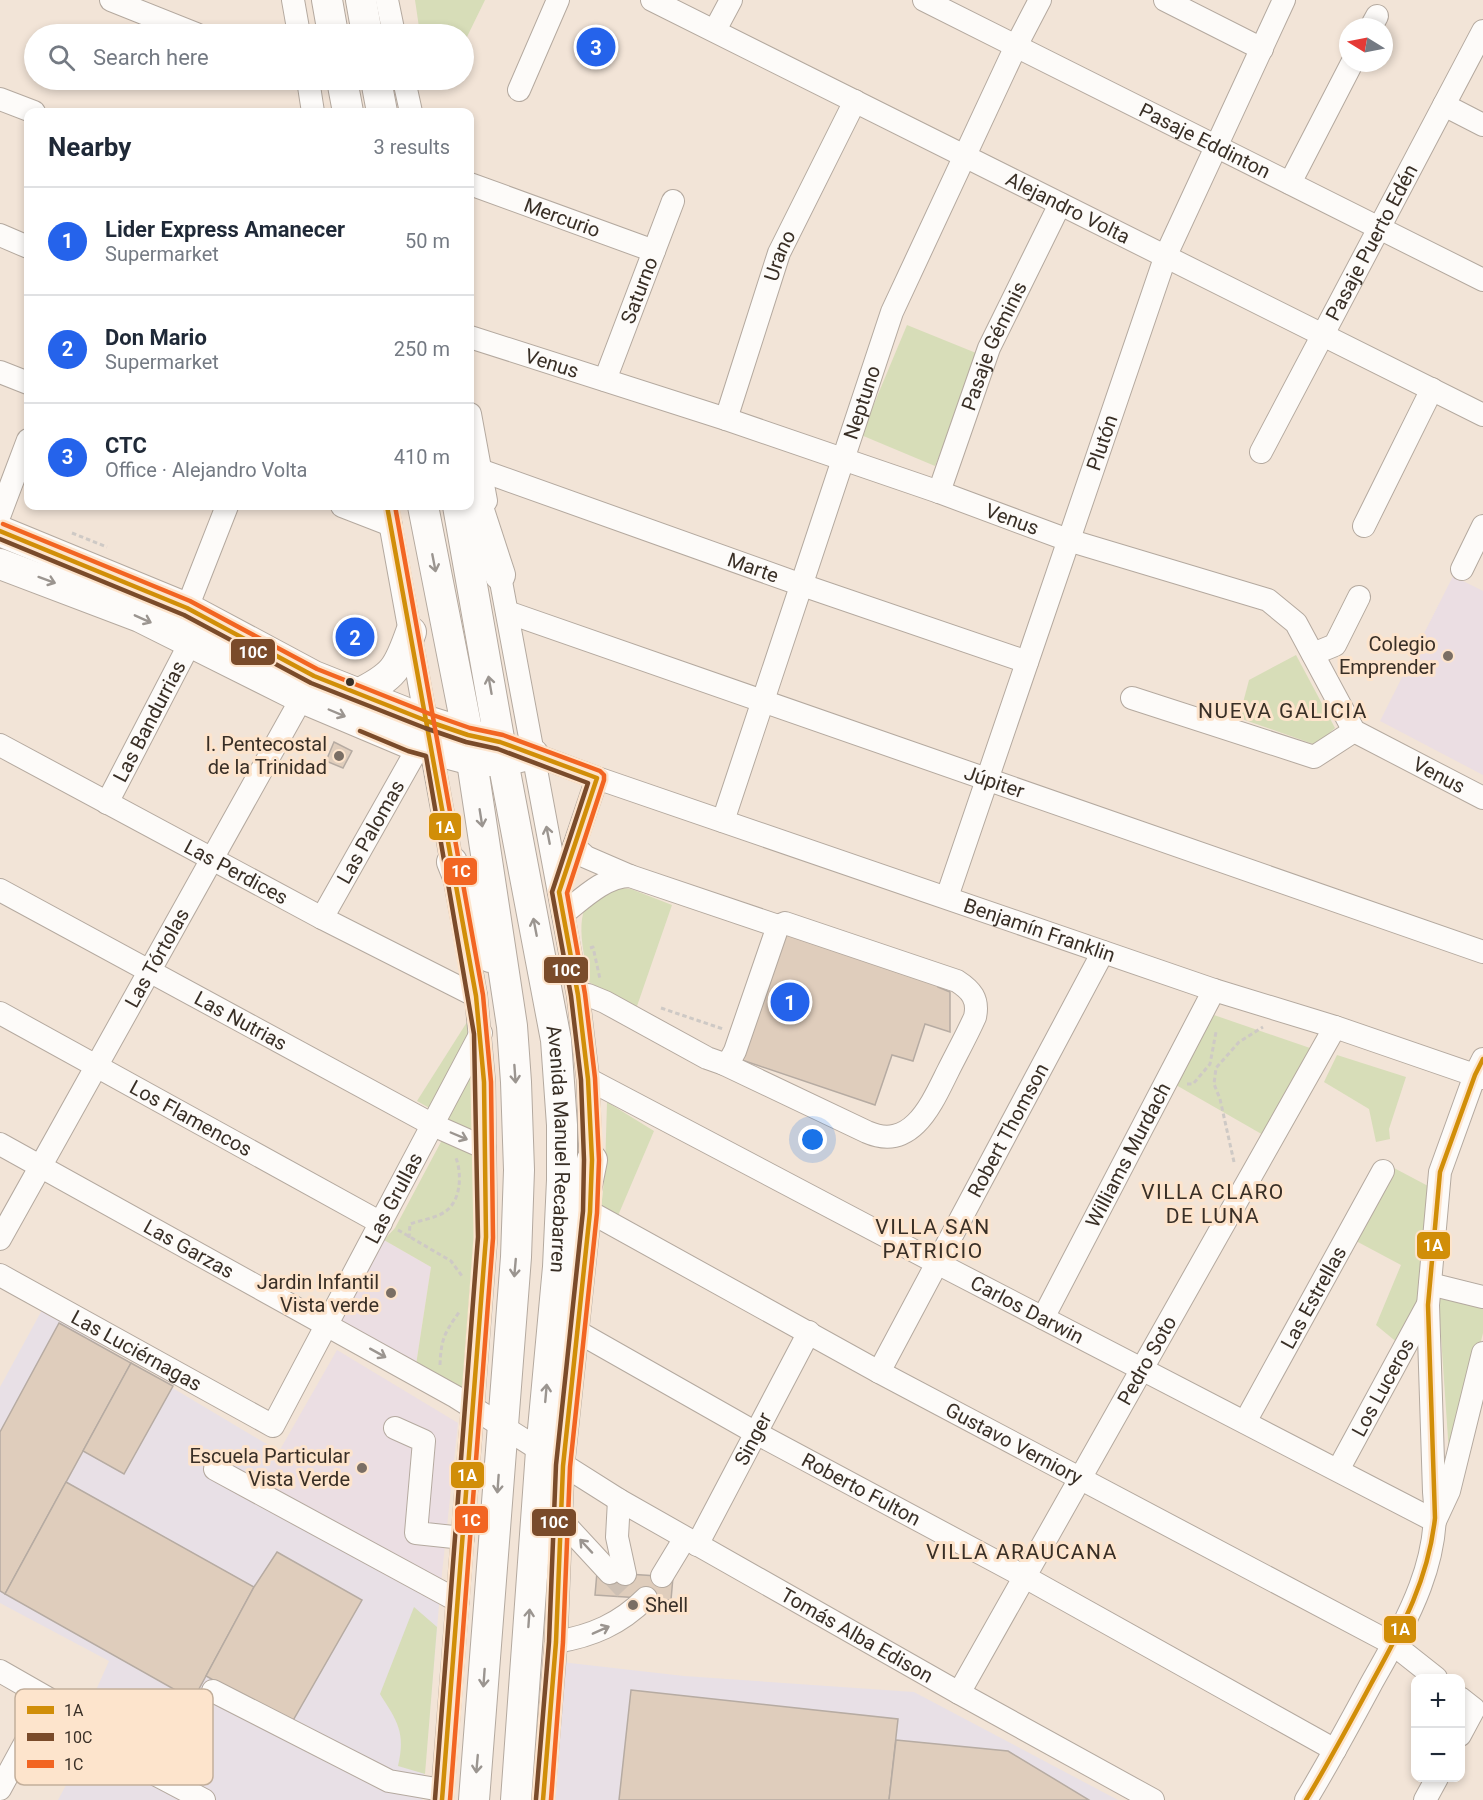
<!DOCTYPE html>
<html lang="en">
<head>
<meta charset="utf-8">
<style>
	body { margin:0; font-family:Roboto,sans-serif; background:#f6f6f7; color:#1f2937 }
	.controls { position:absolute; right:18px; bottom:18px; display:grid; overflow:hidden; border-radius:12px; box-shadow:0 3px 9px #0003 }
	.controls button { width:54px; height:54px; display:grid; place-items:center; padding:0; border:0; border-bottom:2px solid #e0e1e3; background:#fff; color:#1f2937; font:30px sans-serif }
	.compass { position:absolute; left:1339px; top:18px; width:54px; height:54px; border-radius:50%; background:#fff; box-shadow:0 3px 9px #0003; rotate:280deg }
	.you { position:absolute; left:813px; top:1140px; width:21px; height:21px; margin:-15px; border:4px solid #fff; border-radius:50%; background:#1a73e8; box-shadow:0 0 0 9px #1a73e833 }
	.badge { display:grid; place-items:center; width:39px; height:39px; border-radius:50%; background:#2563eb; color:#fff; font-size:20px; font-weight:700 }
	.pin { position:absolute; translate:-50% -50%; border:3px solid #fff; box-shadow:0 2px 6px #0006 }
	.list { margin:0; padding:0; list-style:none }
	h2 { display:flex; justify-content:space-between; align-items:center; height:78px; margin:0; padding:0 24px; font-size:26px }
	h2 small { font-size:20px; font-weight:400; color:#747a83 }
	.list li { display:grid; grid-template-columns:39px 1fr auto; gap:18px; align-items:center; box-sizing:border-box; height:108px; padding:0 24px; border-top:2px solid #e0e1e3 }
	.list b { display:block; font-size:22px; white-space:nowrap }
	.list p { margin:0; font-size:20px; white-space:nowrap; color:#747a83 }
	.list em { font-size:20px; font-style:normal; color:#747a83 }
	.icon { flex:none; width:33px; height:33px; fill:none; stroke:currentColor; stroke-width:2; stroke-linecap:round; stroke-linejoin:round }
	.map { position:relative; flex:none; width:1483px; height:1800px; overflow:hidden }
	.search { position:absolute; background:#fff; box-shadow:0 3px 9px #0003; left:24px; top:24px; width:450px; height:66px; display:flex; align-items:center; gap:15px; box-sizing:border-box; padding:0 21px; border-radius:33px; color:#747a83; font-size:22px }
	.panel { position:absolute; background:#fff; box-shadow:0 3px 9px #0003; left:24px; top:108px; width:450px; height:402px; border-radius:12px }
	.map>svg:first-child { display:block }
</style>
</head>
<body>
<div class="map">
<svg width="1483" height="1800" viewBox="0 0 1483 1800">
	<rect width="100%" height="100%" fill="#f2e4d7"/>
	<g fill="#e8e0e6">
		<path d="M42,1310L280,1452L261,1483L441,1583L422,1800H58L103,1716L88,1708L109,1661L0,1603V1387Z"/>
		<path d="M561,1662L684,1676L914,1692L1118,1800H550Z"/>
	</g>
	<g fill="#ebdee3">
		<path d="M1453,576L1483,591V775L1380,721Z"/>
		<path d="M384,1240L431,1267L416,1365L341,1320Z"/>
		<path d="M337,1350L458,1423L441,1583L261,1483Z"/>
	</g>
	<g fill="#d7ddb8">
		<path d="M415,0H485L464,43V34H420Z"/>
		<path d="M907,325L981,355L935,466L861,435Z"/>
		<path d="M1296,655L1335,728L1316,745L1239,718L1249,680Z"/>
		<path d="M621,888L631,889L672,905L636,1009L589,982C586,960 571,912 594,897C601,893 613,891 621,888Z"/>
		<path d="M474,1011L483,1139L417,1101Z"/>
		<path d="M1211,1014L1310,1048L1265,1136L1176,1085Z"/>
		<path d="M1337,1055L1406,1077L1389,1129L1390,1139L1376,1142L1369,1109L1324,1082Z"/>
		<path d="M607,1102L654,1131L617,1218L601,1210L605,1170Z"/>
		<path d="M442,1140L481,1159L470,1398L416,1365L431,1267L384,1240L395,1228Z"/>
		<path d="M1394,1168L1430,1187L1420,1311L1399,1344L1376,1325L1401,1265L1356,1241Z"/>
		<path d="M1438,1292L1483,1303V1333L1450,1468Z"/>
		<path d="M414,1607L437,1627L425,1774L398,1766C406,1732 397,1721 380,1694Z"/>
	</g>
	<g fill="#dfcdbc" stroke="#b6aba2" stroke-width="1.5">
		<path d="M334,742L352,751L343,768L326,761Z"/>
		<path d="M787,928L940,980L938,987L950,992V1032L925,1024L913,1061L892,1055L875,1105L742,1060Z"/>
		<path d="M59,1323L131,1363L5,1594L0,1591V1432Z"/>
		<path d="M131,1363L173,1386L124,1474L83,1451Z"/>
		<path d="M66,1482L254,1587L193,1700L5,1594Z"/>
		<path d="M277,1552L362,1600L291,1724L206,1676L254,1587Z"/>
		<path d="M597,1572L673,1577L671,1600L595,1595Z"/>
		<path d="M631,1690L898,1719L889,1800H619Z"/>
		<path d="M896,1740L1008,1751L1089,1800H889Z"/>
	</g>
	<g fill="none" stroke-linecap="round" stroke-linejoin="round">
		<path stroke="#cdc0b4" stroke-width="22" stroke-dasharray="22 11" stroke-linecap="butt" d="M610,1573L633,1597"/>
		<g stroke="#b4a99f" stroke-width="24">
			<g id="minor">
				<path d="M111,0L196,34"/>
				<path d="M293,0L299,34"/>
				<path d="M387,0L394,34"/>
				<path id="s1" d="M652,0L1483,415"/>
				<path id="s2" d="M924,0L1483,280"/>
				<path d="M1165,0L1262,49"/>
				<path d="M1371,27L1377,16"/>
				<path d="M715,30L731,0"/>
				<path d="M308,80L313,112"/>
				<path d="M404,80L411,112"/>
				<path d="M519,90L558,0"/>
				<path d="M0,99L34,112"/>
				<path d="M1444,105L1483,125"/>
				<path d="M1290,183L1352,63"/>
				<path id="s3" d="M470,184L654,251"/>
				<path d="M0,235L28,247"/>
				<path id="s4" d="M470,337L726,419L939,492L1068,540L1268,600L1296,623L1354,731L1483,798"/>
				<path d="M0,372L28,383"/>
				<path id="s5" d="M605,380L673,201"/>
				<path d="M470,414L486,501"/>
				<path id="s6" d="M726,419L779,253L855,101"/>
				<path id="s7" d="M1261,452L1483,31"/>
				<path id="s8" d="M480,470L802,585L1027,662"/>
				<path id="s9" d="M939,492L989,348L1060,204"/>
				<path d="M342,506L391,525"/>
				<path d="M387,506L476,996L484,1082L486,1237L442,1800"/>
				<path d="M0,514L28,440"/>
				<path d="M1364,526L1432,389"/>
				<path d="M497,560L578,995L588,1079L591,1176"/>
				<path d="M1462,569L1483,526"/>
				<path d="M187,608L227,506"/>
				<path id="s10" d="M507,612L1483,952"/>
				<path d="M1313,654L1335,645L1359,597"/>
				<path d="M1132,698L1314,757L1354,731"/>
				<path id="s11" d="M0,745L322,918L476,996"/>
				<path id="s12" d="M522,750L597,778L1214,990L1335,1027L1483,1078"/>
				<path id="s13" d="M107,803L191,641"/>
				<path id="s14" d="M723,821L892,312L1016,46L1040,0"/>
				<path d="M574,846L586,857L630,876"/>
				<path id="s15" d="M0,890L433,1125L485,1148"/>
				<path d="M559,891L597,778"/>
				<path id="s16" d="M947,897L1166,255L1284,0"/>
				<path d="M563,914C582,899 605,876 630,876L778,926L735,1051L729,1062L724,1064L707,1058L605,1002L588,995H578"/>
				<path id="s17" d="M322,918L419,746"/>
				<path id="s18" d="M0,1013L381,1223"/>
				<path d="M724,1064L867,1132C912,1152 932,1103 948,1071C957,1053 967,1035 975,1017C979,999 971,990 957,981L785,923L778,926"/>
				<path id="s19" d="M588,1079L937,1263L1435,1521L1449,1491L1483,1353"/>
				<path id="s20" d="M0,1144L456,1397L619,1500L959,1693L1153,1800"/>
				<path id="s21" d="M590,1212L879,1372L1393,1644L1436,1678"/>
				<path id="s22" d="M0,1239L309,685"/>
				<path id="s23" d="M0,1275L273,1426L481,1033"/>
				<path d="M1430,1284L1483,1297"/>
				<path id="s24" d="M1043,1318L1214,990"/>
				<path id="s25" d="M578,1332L756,1433L1025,1577L1335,1750"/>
				<path id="s26" d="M879,1372L1103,952"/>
				<path id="s27" d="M1245,1422L1383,1171"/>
				<path d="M395,1428L424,1441L416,1533L463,1538"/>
				<path d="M215,1469L458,1601"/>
				<path id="s28" d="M1338,1470L1427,1306"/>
				<path d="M619,1500L617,1537L625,1574"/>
				<path d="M561,1520L610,1573"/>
				<path id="s29" d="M697,1545L809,1332"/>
				<path d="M662,1576L685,1538"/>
				<path d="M556,1642C592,1636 620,1624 646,1598"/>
				<path d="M0,1671L49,1699L0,1789"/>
				<path d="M213,1691L389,1781L442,1790"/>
				<path id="s30" d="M959,1693L1335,1027"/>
				<path d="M1460,1698L1474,1709L1460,1735"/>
				<path d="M113,1752L204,1800"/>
				<path d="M543,1800L556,1642L563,1466L588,1230"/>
				<path d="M1306,1800C1329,1762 1350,1723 1371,1684C1404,1625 1442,1563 1434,1492L1428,1305L1440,1172L1475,1075L1483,1059"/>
				<path d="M1425,1800L1437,1778"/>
			</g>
		</g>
		<g stroke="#b4a99f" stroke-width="32">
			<g id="major">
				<path d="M327,0L333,34"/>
				<path d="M361,0L367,34"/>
				<path d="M342,80L348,112"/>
				<path d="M376,80L382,112"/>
				<path d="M470,483L500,575"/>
				<path d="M423,506L468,735L512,1026L516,1082L519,1170L516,1257L474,1800"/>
				<path id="s31" d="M458,506L503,761L556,1040L562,1125V1180L558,1267L541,1451L516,1800"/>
				<path d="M0,531L187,608L314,676L427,721L485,739"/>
				<path d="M0,564L140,617L302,698L411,744L472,760L484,761H503L533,754"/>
				<path d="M358,694C394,676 398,669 411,632"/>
				<path d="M452,862L490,957"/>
				<path d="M574,1250L592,1160"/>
			</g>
		</g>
		<g stroke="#cec9c5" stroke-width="3" stroke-dasharray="4.5 3" stroke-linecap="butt">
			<path d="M72,533L107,547"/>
			<path d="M590,948L593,947L600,979"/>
			<path d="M661,1008L723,1029"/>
			<path d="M1187,1084H1193L1210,1064L1216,1032"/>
			<path d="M1234,1162L1220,1099L1214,1084L1216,1068L1239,1042L1263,1027"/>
			<path d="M398,1230L451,1261L462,1276"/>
			<path d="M409,1238L410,1224C421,1220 437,1218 446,1211C461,1200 462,1174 456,1158"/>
			<path d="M440,1365C441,1338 445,1332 460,1311"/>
		</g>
		<use href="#minor" stroke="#fdfbf9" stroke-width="22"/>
		<use href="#major" stroke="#fdfbf9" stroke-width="30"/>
		<g stroke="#fde4cc" stroke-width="9">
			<g id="bus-1">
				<path d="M387,506L476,996L484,1082L486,1237L442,1800"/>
				<path d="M0,531L187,608L314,676L427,721L468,735L500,742L597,778L559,892L578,995L588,1079L592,1160L590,1212L563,1466L556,1642L543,1800"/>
				<path d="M1306,1800C1329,1762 1350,1723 1371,1684C1401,1629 1428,1582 1435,1518L1428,1305L1440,1172L1475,1075L1483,1059"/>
			</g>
		</g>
		<g stroke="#fde4cc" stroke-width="9">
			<g id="bus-2">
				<path d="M0,539L184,615L311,683L425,728L466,742L498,749L588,783L552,892L571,996L581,1080L584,1160L583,1211L556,1465L549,1642L536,1799"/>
				<path d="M360,731L408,751L426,756L474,1034L478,1237L435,1799"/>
			</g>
		</g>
		<g stroke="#fde4cc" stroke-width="9">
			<g id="bus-3">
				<path d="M395,506L483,995L491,1082L493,1238L450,1800"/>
				<path d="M3,524L190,601L317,669L430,714L470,728L503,735L600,771L604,775V780L567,893L585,994L595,1078L599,1160L597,1213L570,1467L563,1642L551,1800"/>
			</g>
		</g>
		<use href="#bus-1" stroke="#d18e08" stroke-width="4.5"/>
		<use href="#bus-2" stroke="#7a4b2a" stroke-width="4.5"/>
		<use href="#bus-3" stroke="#f26522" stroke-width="4.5"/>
	</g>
	<defs><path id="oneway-shaft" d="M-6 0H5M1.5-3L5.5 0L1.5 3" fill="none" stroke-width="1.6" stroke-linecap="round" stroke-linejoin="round" transform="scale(1.5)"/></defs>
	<g stroke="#9b9590">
		<use href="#oneway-shaft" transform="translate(434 563) rotate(79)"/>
		<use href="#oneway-shaft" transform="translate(47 580) rotate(20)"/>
		<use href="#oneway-shaft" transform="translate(143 619) rotate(24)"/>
		<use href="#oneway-shaft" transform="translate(490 685) rotate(-100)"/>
		<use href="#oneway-shaft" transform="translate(337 713) rotate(23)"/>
		<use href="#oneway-shaft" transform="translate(481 818) rotate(81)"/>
		<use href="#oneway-shaft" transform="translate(548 835) rotate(-101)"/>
		<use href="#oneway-shaft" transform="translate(535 927) rotate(-101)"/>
		<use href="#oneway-shaft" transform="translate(515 1074) rotate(86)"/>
		<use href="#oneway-shaft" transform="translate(459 1136) rotate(23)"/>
		<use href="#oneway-shaft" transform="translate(515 1268) rotate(95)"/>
		<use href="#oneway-shaft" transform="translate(378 1353) rotate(29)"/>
		<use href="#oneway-shaft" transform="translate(546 1393) rotate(-85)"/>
		<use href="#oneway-shaft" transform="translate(498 1484) rotate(94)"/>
		<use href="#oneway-shaft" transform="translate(586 1546) rotate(-133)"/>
		<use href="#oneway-shaft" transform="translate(529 1618) rotate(-86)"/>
		<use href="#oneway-shaft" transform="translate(601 1630) rotate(-24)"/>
		<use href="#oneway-shaft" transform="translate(484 1678) rotate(94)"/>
		<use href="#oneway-shaft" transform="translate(477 1764) rotate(95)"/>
	</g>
	<g fill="#7a6e64" stroke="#fde4cc" stroke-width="2">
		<circle cx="1448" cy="656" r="6"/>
		<circle cx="339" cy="756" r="6"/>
		<circle cx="391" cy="1293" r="6"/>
		<circle cx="362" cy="1468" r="6"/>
		<circle cx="633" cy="1605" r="6"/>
	</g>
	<circle fill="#392f26" stroke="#fde4cc" stroke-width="2" cx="350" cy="682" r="5"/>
	<g text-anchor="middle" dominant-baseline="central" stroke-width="6" stroke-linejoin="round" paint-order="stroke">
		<g font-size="20" fill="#392f26" stroke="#fde4cc">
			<text stroke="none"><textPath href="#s2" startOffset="314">Pasaje Eddinton</textPath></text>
			<text stroke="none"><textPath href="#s1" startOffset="465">Alejandro Volta</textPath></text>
			<text stroke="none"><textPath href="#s3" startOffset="98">Mercurio</textPath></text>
			<text stroke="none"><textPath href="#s7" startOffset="237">Pasaje Puerto Edén</textPath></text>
			<text stroke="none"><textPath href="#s6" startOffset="172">Urano</textPath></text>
			<text stroke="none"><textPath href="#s5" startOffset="96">Saturno</textPath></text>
			<text stroke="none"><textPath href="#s9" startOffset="156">Pasaje Géminis</textPath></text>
			<text stroke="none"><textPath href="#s4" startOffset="86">Venus</textPath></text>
			<text stroke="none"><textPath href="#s14" startOffset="441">Neptuno</textPath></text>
			<text stroke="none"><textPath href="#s16" startOffset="480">Plutón</textPath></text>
			<text stroke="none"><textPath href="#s4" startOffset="572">Venus</textPath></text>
			<text stroke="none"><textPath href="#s8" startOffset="290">Marte</textPath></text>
			<text stroke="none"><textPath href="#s13" startOffset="92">Las Bandurrias</textPath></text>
			<text stroke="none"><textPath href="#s4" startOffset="1095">Venus</textPath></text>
			<text stroke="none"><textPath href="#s10" startOffset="516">Júpiter</textPath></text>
			<text stroke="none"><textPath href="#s17" startOffset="99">Las Palomas</textPath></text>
			<text stroke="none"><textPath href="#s11" startOffset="268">Las Perdices</textPath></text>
			<text stroke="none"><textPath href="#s12" startOffset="548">Benjamín Franklin</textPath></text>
			<text stroke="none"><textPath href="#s22" startOffset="322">Las Tórtolas</textPath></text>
			<text stroke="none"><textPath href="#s15" startOffset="274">Las Nutrias</textPath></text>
			<text stroke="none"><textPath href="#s18" startOffset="218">Los Flamencos</textPath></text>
			<text stroke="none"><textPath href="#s26" startOffset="274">Robert Thomson</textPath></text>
			<text stroke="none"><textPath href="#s31" startOffset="652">Avenida Manuel Recabarren</textPath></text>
			<text stroke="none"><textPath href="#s24" startOffset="184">Williams Murdach</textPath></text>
			<text stroke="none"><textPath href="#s23" startOffset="570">Las Grullas</textPath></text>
			<text stroke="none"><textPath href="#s20" startOffset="216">Las Garzas</textPath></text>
			<text stroke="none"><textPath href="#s27" startOffset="142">Las Estrellas</textPath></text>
			<text stroke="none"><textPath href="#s19" startOffset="496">Carlos Darwin</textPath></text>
			<text stroke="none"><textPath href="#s23" startOffset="156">Las Luciérnagas</textPath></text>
			<text stroke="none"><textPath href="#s30" startOffset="382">Pedro Soto</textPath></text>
			<text stroke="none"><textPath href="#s28" startOffset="94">Los Luceros</textPath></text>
			<text stroke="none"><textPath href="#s29" startOffset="120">Singer</textPath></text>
			<text stroke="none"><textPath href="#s21" startOffset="483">Gustavo Verniory</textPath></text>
			<text stroke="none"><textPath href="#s25" startOffset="324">Roberto Fulton</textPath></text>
			<text stroke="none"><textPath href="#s20" startOffset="988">Tomás Alba Edison</textPath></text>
		</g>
		<g font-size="20" fill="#392f26" stroke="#fde4cc" text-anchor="end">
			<text x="1436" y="644">Colegio<tspan x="1436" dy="23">Emprender</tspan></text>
			<text x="327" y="744">I. Pentecostal<tspan x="327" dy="23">de la Trinidad</tspan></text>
			<text x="379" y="1282">Jardin Infantil<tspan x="379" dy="23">Vista verde</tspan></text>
			<text x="350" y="1456">Escuela Particular<tspan x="350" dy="23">Vista Verde</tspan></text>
			<text x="645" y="1605" text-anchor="start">Shell</text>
		</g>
		<g font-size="21" letter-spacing="1.5" fill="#392f26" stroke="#fde4cc">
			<text x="1283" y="711">NUEVA GALICIA</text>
			<text x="1213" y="1192">VILLA CLARO<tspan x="1213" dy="24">DE LUNA</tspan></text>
			<text x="933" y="1227">VILLA SAN<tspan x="933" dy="24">PATRICIO</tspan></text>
			<text x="1022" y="1552">VILLA ARAUCANA</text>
		</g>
	</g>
	<rect x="15" y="1689" width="198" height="96" rx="9" fill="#fde4cc" stroke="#c2ae9a" stroke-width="1.5"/>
	<rect x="27" y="1706" width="27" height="8" fill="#d18e08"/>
	<rect x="27" y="1733" width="27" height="8" fill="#7a4b2a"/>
	<rect x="27" y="1760" width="27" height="8" fill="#f26522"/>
	<g font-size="16" fill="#392f26">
		<text x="64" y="1716">1A</text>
		<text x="64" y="1743">10C</text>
		<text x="64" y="1770">1C</text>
	</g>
	<g stroke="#fde4cc" stroke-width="2">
		<rect x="230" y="638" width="46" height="28" rx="6" fill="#7a4b2a"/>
		<rect x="428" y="812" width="34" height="29" rx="6" fill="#d18e08"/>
		<rect x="443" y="857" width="35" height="29" rx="6" fill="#f26522"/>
		<rect x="543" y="956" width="46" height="28" rx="6" fill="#7a4b2a"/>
		<rect x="1416" y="1231" width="35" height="29" rx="6" fill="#d18e08"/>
		<rect x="450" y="1461" width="35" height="28" rx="6" fill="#d18e08"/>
		<rect x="454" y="1505" width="35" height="29" rx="6" fill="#f26522"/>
		<rect x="531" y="1508" width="46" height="29" rx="6" fill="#7a4b2a"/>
		<rect x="1383" y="1615" width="34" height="29" rx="6" fill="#d18e08"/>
	</g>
	<g font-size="16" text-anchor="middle" font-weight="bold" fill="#fff">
		<text x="253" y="658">10C</text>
		<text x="445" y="833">1A</text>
		<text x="461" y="877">1C</text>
		<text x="566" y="976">10C</text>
		<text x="1433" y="1251">1A</text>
		<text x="467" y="1481">1A</text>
		<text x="471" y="1526">1C</text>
		<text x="554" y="1528">10C</text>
		<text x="1400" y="1635">1A</text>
	</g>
</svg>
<div class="controls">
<button>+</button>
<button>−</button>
</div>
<svg class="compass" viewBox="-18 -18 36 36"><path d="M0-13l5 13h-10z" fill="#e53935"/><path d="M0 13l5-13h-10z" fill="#747a83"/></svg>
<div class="you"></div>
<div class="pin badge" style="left:790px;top:1002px">1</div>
<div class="pin badge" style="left:355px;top:637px">2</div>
<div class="pin badge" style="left:596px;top:47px">3</div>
<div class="search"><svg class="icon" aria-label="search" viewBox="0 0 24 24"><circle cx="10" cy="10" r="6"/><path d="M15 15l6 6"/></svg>Search here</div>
<section class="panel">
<h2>Nearby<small>3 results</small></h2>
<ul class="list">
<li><span class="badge">1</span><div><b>Lider Express Amanecer</b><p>Supermarket</p></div><em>50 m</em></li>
<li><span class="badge">2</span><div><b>Don Mario</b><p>Supermarket</p></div><em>250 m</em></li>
<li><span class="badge">3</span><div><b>CTC</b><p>Office · Alejandro Volta</p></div><em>410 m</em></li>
</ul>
</section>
</div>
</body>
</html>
